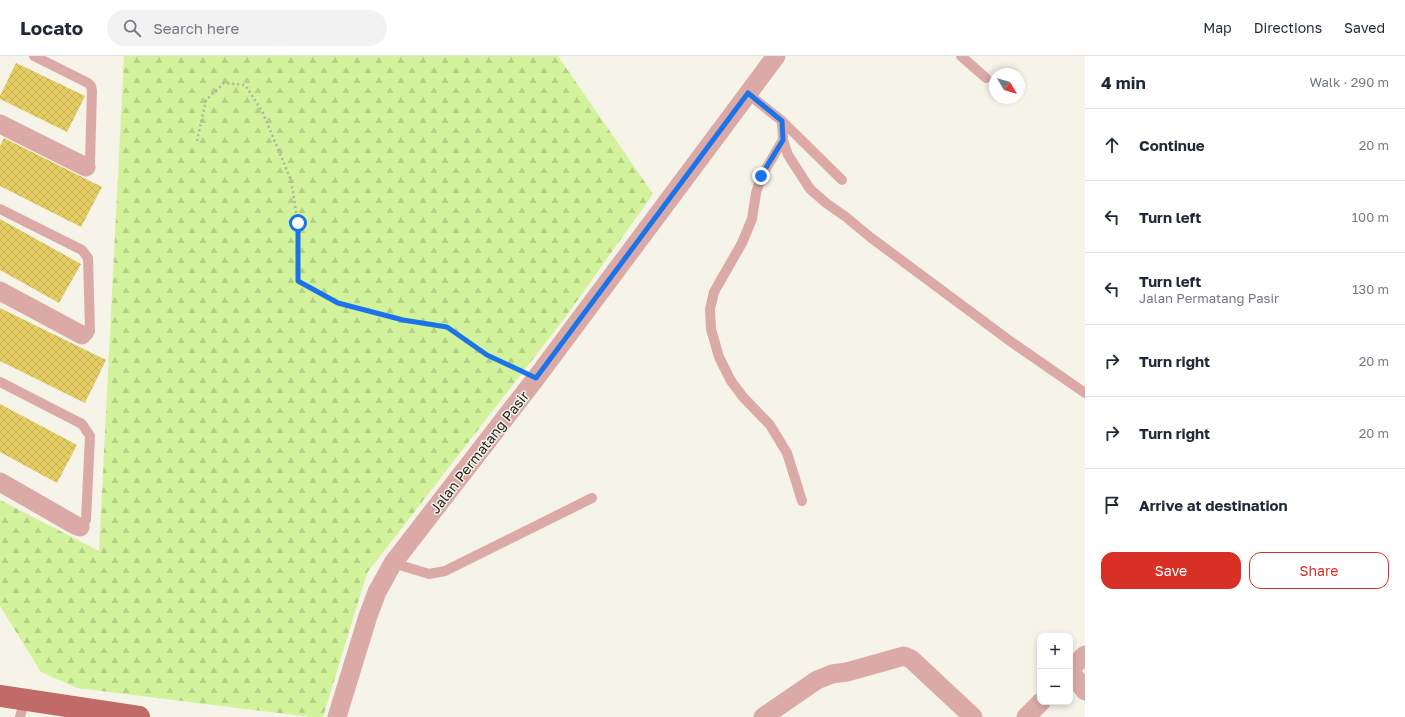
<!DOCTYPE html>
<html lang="en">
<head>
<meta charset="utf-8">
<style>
	body { margin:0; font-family:"Golos Text",sans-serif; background:#f2f2f3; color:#1f2937 }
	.controls { position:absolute; right:12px; bottom:12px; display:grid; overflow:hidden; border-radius:8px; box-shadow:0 2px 6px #0003 }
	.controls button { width:36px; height:36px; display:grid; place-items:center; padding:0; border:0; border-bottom:1px solid #e0e1e3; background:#fff; color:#1f2937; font:20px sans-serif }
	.compass { position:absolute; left:989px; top:12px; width:36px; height:36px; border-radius:50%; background:#fff; box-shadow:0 2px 6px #0003; rotate:128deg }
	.stop { position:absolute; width:12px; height:12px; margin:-9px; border:3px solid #1a73e8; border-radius:50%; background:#fff }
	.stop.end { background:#1a73e8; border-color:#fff; box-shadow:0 1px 4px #0008 }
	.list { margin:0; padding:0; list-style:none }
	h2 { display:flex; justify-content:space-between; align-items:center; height:52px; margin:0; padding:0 16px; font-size:17px }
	h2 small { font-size:13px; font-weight:400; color:#747a83 }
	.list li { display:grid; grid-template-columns:26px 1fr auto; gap:12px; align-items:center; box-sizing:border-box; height:72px; padding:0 16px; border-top:1px solid #e0e1e3 }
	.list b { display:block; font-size:15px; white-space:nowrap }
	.list p { margin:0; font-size:13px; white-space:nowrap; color:#747a83 }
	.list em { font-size:13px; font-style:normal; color:#747a83 }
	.actions { display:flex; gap:8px; padding:12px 16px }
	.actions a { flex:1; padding:9px 0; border:1px solid #d93025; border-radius:12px; text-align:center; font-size:14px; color:#d93025 }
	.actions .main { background:#d93025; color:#fff }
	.icon { flex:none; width:22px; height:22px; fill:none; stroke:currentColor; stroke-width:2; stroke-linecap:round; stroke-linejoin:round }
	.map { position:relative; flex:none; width:1085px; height:661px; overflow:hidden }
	header { display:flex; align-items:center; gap:24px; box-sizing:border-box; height:56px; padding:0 20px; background:#fff; border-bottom:1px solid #e0e1e3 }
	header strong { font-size:19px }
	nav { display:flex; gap:22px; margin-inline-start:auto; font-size:14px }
	.search { width:280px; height:36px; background:#f2f2f3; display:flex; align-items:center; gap:10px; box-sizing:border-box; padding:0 14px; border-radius:22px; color:#747a83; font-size:15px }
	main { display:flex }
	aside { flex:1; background:#fff }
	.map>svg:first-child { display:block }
</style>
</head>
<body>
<header>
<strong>Locato</strong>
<div class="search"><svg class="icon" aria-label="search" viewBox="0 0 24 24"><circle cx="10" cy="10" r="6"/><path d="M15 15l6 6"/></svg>Search here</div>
<nav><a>Map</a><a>Directions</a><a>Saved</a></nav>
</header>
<main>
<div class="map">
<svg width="1085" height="661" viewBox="0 0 1085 661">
	<defs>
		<pattern id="forest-firs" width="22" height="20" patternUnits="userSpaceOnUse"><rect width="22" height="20" fill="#d2f39b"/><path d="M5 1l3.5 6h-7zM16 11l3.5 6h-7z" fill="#b4d085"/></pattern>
		<pattern id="building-cross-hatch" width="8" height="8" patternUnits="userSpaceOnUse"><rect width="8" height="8" fill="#e5cc63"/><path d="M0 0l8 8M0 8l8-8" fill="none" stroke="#c4af56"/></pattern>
	</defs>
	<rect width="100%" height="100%" fill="#f6f3e8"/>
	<path fill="url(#forest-firs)" d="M124,0H558L653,138L564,263L367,517L323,661H310L77,632L41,616L0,550V444L99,495Z"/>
	<g fill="url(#building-cross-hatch)">
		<path d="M16,7L85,40L67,76L0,43V40Z"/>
		<path d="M4,82L102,131L81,171L0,130V90Z"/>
		<path d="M0,163L81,208L59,247L0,214Z"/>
		<path d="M0,252L106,304L85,347L0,305Z"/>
		<path d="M0,348L77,389L57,427L0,396Z"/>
	</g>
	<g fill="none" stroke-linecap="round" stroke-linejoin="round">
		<path stroke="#b3b0a8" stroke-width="2.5" stroke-dasharray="2 3" stroke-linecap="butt" d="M197,85L206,44L224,27L245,29L262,55L291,124L298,167V225L338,247L403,264L447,271L487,299L519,314"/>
		<g stroke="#dbaaa7" stroke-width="10">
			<path d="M34,0L88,27L91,30L92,35L90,106L86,111"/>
			<path d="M961,0L986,22"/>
			<path d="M747,37L782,65L842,124"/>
			<path d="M782,65L783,84L788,99L810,133L826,147L846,161L870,181L1010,285L1085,337"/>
			<path d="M783,84L761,121L756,137L752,163L742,187L714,236L710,253L711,273L719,301L731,325L743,341L770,369L787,397L802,445"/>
			<path d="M0,153L82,194L88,202L90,275L88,279H82"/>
			<path d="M0,326L82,368L90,380L86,464L83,469L80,471"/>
			<path d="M393,507L429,518L445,515L592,442"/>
			<path d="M20,661L25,644"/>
		</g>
		<g stroke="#dbaaa7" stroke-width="19">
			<path d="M0,68L86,111"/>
			<path d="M0,235L82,279"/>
			<path d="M0,426L75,469L80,471"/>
			<path d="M1070,613L1085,599"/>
			<path d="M1070,614L1085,635"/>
			<path d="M337,661L368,560L377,536L393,507L536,322L776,0"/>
			<path d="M763,661L817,624L832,618L847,616L904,600L911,603L973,661"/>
			<path d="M1026,661L1041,646"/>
		</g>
		<path stroke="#c06b67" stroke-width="22" d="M0,640L139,661"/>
	</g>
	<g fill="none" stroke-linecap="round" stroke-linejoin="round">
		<path stroke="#1a73e8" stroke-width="5" d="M298,167V225L338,247L403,264L447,271L487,299L536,322L748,37L782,65L783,84L761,120"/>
	</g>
	<g text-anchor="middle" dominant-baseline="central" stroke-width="3" stroke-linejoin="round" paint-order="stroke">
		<g font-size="14" fill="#24231f" stroke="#f6f3e8">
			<text transform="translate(479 396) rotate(-52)">Jalan Permatang Pasir</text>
		</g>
	</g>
</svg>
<div class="controls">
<button>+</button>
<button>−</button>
</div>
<svg class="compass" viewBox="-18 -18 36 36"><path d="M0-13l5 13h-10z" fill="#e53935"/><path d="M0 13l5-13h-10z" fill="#747a83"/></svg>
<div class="stop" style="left:298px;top:167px"></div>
<div class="stop end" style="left:761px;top:120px"></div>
</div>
<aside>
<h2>4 min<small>Walk · 290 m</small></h2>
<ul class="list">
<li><svg class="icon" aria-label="ahead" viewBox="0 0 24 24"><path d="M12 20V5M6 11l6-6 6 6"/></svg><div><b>Continue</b></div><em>20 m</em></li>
<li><svg class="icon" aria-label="left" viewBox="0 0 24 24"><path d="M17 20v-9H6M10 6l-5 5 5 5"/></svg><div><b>Turn left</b></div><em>100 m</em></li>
<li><svg class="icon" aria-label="left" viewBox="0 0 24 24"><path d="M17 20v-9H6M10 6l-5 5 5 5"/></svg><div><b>Turn left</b><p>Jalan Permatang Pasir</p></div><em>130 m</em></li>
<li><svg class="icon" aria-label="right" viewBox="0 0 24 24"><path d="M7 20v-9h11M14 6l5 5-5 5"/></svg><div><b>Turn right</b></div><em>20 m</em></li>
<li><svg class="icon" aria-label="right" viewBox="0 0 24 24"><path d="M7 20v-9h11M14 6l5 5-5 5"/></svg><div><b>Turn right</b></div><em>20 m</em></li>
<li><svg class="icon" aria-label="arrive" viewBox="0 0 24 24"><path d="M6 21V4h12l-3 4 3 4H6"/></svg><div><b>Arrive at destination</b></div></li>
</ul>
<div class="actions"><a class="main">Save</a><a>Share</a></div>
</aside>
</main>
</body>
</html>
